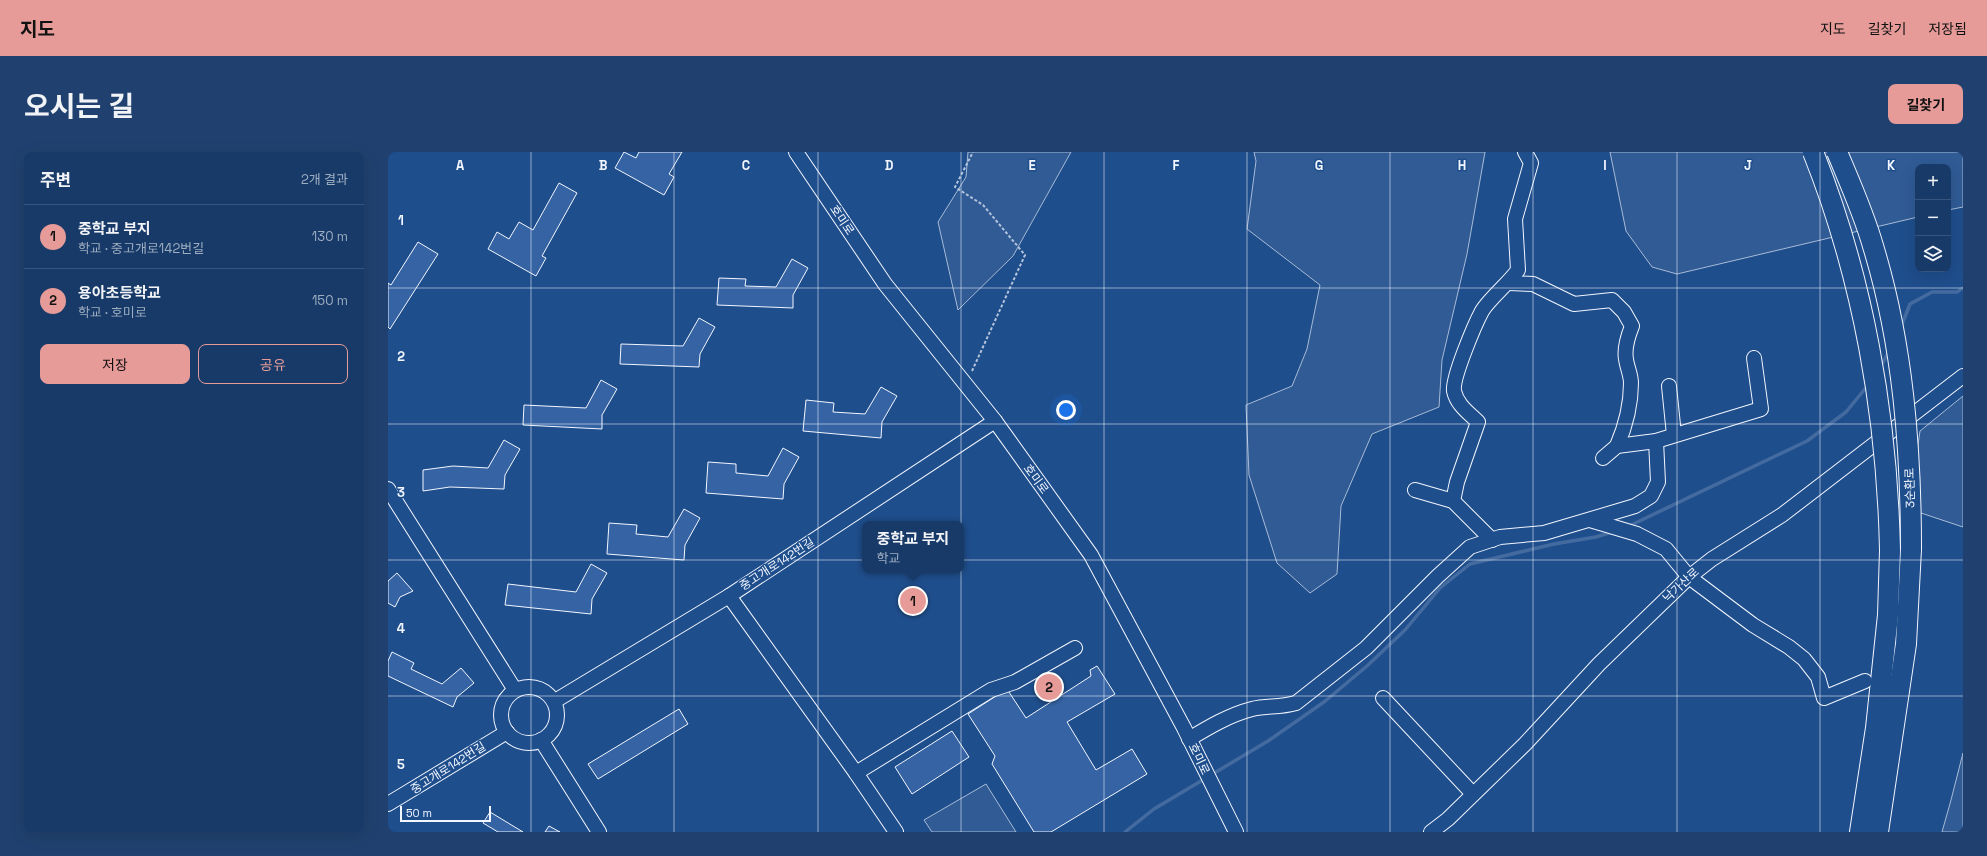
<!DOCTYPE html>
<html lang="ko">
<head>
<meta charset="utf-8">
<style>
	body { margin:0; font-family:"Space Grotesk","Noto Sans KR",sans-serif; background:#20416f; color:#f1f3f6 }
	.controls { position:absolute; right:12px; top:12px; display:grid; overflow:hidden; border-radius:8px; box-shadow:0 4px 16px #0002 }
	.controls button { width:36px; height:36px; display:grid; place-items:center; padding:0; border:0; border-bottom:1px solid #36547d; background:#173a69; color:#f1f3f6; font:20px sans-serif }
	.scale { position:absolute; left:12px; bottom:10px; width:91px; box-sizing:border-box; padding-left:4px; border:2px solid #f2f6ff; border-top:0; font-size:11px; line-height:14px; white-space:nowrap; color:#f2f6ff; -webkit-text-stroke:3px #1f4e8c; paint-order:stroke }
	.you { position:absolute; left:678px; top:258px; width:14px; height:14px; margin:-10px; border:3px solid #fff; border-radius:50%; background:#1a73e8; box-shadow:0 0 0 6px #1a73e833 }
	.badge { display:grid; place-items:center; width:26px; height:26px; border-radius:50%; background:#e69b98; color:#111; font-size:13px; font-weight:700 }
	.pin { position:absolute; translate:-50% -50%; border:2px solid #fff; box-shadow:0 1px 4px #0006 }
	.popup { position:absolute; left:474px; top:369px; width:102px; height:52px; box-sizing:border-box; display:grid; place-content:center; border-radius:8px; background:#173a69; filter:drop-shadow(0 1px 3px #0005); font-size:13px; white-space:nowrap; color:#9eadc0 }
	.popup b { font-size:15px; color:#f1f3f6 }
	.popup::after { content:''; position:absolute; left:50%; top:100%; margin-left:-8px; border:8px solid transparent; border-top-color:#173a69 }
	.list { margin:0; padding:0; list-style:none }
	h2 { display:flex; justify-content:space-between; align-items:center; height:52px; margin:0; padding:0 16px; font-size:17px }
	h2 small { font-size:13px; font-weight:400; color:#9eadc0 }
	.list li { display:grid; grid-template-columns:26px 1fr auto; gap:12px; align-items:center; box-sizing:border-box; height:64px; padding:0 16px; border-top:1px solid #36547d }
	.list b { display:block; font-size:15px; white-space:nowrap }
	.list p { margin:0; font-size:13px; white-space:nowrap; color:#9eadc0 }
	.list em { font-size:13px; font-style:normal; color:#9eadc0 }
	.actions { display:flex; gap:8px; padding:12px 16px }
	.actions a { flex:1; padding:9px 0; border:1px solid #e69b98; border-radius:8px; text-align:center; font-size:14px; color:#e69b98 }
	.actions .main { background:#e69b98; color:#111 }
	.icon { flex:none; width:22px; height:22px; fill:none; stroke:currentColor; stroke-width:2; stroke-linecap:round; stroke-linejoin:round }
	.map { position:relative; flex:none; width:1575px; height:680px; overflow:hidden; border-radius:8px }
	header { display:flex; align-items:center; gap:24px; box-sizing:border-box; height:56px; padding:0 20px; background:#e69b98; color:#111 }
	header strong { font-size:19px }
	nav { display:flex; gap:22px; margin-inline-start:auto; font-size:14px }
	.intro { display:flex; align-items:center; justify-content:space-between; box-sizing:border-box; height:96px; padding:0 24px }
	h1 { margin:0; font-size:28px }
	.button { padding:10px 18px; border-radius:8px; background:#e69b98; color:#111; font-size:14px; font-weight:700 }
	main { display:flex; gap:24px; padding:0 24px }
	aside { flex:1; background:#173a69; border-radius:8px; box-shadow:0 4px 16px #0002 }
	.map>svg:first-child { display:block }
</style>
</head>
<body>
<header>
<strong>지도</strong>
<nav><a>지도</a><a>길찾기</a><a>저장됨</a></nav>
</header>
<div class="intro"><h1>오시는 길</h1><a class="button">길찾기</a></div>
<main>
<aside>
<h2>주변<small>2개 결과</small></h2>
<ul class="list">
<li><span class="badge">1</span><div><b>중학교 부지</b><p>학교 · 중고개로142번길</p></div><em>130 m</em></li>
<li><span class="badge">2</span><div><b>용아초등학교</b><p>학교 · 호미로</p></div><em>150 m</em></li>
</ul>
<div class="actions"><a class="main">저장</a><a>공유</a></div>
</aside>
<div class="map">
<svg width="1575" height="680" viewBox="0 0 1575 680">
	<rect width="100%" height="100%" fill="#1f4e8c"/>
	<g fill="#305b95" stroke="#a8bbd7">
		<path d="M580,0H683L625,104L570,158L550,70L578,25Z"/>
		<path d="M866,0H1097L1079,102L1054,208L1051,255L984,282L953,354L949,422L922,441L889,411L861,323L858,253L904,234L919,197L932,133L859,77L868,9Z"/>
		<path d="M1222,0H1575V55L1560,58V15H1530V65L1289,122L1264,115L1238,79Z"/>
		<path d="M1575,244V375L1521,357L1532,279Z"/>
		<path d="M1575,601V680H1554L1563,648Z"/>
		<path d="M598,632L628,680H544L536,668Z"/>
	</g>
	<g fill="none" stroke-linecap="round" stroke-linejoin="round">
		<g stroke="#446ba0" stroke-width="3.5">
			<path d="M1513,175L1522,152L1544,140H1569L1575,136"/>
			<path d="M1492,215L1501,200"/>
			<path d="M1239,375L1419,289L1458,260L1481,232"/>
			<path d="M823,623L880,589L936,550L979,514L1017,478L1052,436L1082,412L1166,392L1208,385L1224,380"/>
			<path d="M737,680L766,657L818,626"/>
		</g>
	</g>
	<g fill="#3563a3" stroke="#f2f6ff">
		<path d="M236,0L248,6L251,0H294L281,22L286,25L276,43L227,16Z"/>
		<path d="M171,31L189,41L154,104L158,106L148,124L100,97L109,80L121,87L131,70L145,78Z"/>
		<path d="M30,90L50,102L2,177L0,175V131L3,133Z"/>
		<path d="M404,107L420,116L405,143V156L329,153L331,126L358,127L357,134L388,135Z"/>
		<path d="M311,166L327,175L312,202L311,215L232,212L233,192L295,194Z"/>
		<path d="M213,228L229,237L214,263V277L135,273L136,253L198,256Z"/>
		<path d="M493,235L509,244L494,270L493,286L415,279L418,248L446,251L445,260L477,262Z"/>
		<path d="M116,288L132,297L117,323L116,337L62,335L35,339V318L65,314L100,316Z"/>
		<path d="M395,296L411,305L396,332L395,347L318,341L320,310L348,312V321L380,324Z"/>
		<path d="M296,357L312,366L297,393L296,408L219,402L221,371L249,373L248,382L280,385Z"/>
		<path d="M203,412L219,421L204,447L203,462L117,453L120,432L188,440Z"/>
		<path d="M9,421L25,439L12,445L7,455L0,451V429Z"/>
		<path d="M4,500L26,511L23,517L54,532L73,516L86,531L69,545L65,555L0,524V509Z"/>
		<path d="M709,514L727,542L679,570L708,618L744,597L759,622L663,680H646L604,612L607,604L580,562L619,537L638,566L703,524L702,518Z"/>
		<path d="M291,557L300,572L210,627L200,612Z"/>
		<path d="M564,579L581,605L524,642L507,615Z"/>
		<path d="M102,660L135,680H110L95,671Z"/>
		<path d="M161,674L172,680H157Z"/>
	</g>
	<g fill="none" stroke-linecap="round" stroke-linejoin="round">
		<g stroke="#f2f6ff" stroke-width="16">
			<g id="minor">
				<path d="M408,0L497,132L607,269L703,403L796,576L848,680"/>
				<path d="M1121,131L1145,132L1186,152L1224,148L1236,160L1244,174C1240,184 1236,196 1238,207C1239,215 1243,223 1243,231C1243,253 1238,273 1229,294"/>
				<path d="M1281,234L1286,283"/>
				<path d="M1215,306L1229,294L1268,289L1373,257L1366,206"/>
				<path d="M0,337L127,538"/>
				<path d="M1027,338L1065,349L1104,388"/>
				<path d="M1065,349L1069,330L1090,270C1081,261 1069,253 1066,239C1064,226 1087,172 1094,159C1101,147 1121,131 1130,118L1127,67L1143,11L1137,0"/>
				<path d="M1202,368L1249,382L1278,397L1301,425L1365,473L1401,495L1416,507L1430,525L1436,546L1477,529"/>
				<path d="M341,444L468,621L508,680"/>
				<circle cx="141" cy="563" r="28"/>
				<path d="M995,546L1085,642"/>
				<path d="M167,549L341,444L607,269"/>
				<path d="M801,587C821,575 841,563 864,557C878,553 891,556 908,551L978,496L1050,424L1082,395L1112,385L1156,381L1247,354L1263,344L1270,330L1268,289"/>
				<path d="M153,588L211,680"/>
				<path d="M468,621L603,538L627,530L687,496"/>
				<path d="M0,652L119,580"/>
				<path d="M1043,680L1060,667L1137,592L1211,512L1301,425L1324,407L1394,363L1575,224"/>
			</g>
		</g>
		<g stroke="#f2f6ff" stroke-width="22">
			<g id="highway">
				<path d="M1472,680L1488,576L1500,463L1502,398"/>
				<path d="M1490,680L1518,492L1523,397"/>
			</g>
		</g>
		<path stroke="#b3c4dc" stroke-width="2" stroke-dasharray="3 2" stroke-linecap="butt" d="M584,219L637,103L595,53L567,35L585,0"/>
		<use href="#minor" stroke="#1f4e8c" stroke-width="14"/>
		<use href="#highway" stroke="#1f4e8c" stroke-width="20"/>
		<g stroke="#f2f6ff" stroke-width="22" stroke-linecap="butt">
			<g id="highway-bridge">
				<path d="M1425,0C1475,125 1499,263 1502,398"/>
				<path d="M1449,0C1462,31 1476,62 1485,94C1515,192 1523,296 1523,397"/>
			</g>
		</g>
		<use href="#highway-bridge" stroke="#1f4e8c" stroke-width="20"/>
	</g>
	<path fill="none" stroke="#f2f6ff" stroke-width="1" stroke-opacity="0.55" d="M143,0V680M286,0V680M430,0V680M573,0V680M716,0V680M859,0V680M1002,0V680M1145,0V680M1289,0V680M1432,0V680M0,136H1575M0,272H1575M0,408H1575M0,544H1575"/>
	<g text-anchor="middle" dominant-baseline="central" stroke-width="3" stroke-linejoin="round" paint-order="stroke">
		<g font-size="12" fill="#f2f6ff" stroke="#1f4e8c">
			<text transform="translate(454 68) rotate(56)">호미로</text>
			<text transform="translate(648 327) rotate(54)">호미로</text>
			<text transform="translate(1522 336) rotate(-91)">3순환로</text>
			<text transform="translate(389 412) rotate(-33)">중고개로142번길</text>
			<text transform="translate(1293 433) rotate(-43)">낙가산로</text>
			<text transform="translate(811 607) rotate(64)">호미로</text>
			<text transform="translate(60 616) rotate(-32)">중고개로142번길</text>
		</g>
	</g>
	<g font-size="13" text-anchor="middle" font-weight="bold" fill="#f2f6ff" stroke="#1f4e8c" stroke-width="3" stroke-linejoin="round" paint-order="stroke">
		<text x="72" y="18">A</text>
		<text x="215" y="18">B</text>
		<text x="358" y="18">C</text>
		<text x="501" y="18">D</text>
		<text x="644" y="18">E</text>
		<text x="788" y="18">F</text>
		<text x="931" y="18">G</text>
		<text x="1074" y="18">H</text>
		<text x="1217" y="18">I</text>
		<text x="1360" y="18">J</text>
		<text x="1503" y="18">K</text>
		<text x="13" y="73">1</text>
		<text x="13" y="209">2</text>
		<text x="13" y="345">3</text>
		<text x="13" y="481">4</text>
		<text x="13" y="617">5</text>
	</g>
</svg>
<div class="controls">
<button>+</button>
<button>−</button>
<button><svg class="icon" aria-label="layers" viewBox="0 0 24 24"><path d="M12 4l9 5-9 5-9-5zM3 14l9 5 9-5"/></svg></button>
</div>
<div class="scale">50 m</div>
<div class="you"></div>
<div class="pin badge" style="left:525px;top:449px">1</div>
<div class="popup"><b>중학교 부지</b>학교</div>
<div class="pin badge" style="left:661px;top:535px">2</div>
</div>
</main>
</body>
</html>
